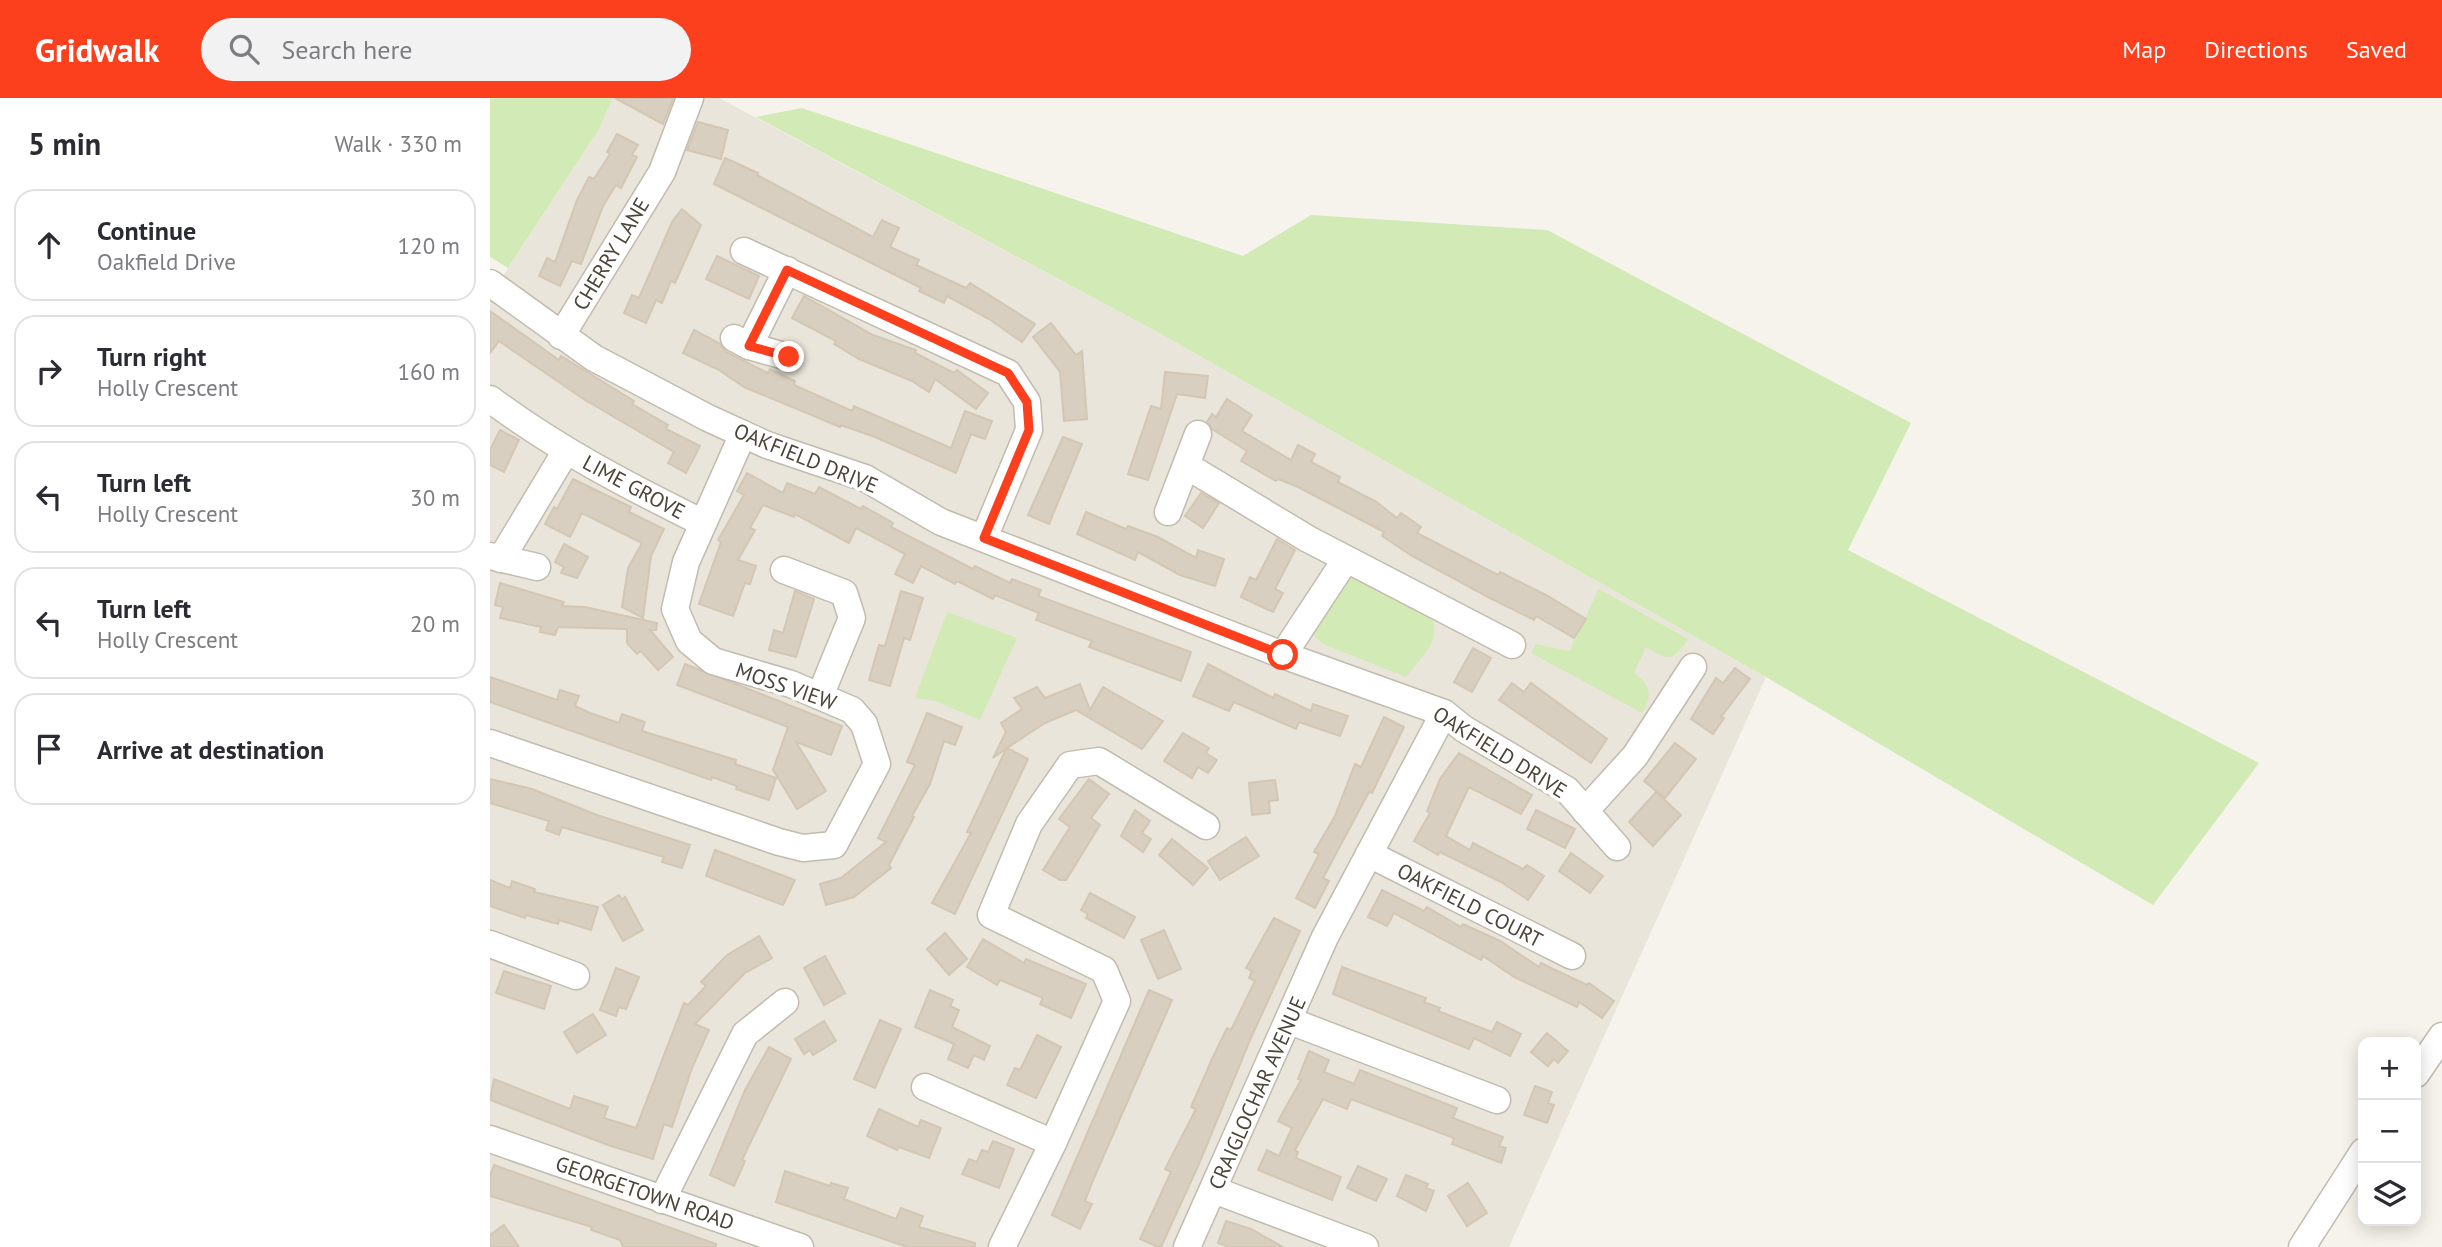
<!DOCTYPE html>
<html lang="en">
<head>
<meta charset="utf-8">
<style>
	body { margin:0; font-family:"PT Sans",sans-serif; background:#f2f2f3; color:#2b2b33 }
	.controls { position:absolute; right:21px; bottom:21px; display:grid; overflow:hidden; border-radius:14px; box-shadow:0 4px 18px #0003 }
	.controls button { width:63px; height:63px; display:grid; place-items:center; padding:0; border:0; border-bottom:2px solid #e1e1e2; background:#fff; color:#2b2b33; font:35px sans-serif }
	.stop { position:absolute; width:21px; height:21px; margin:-16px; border:5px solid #fc3f1d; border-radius:50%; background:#fff }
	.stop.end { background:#fc3f1d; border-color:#fff; box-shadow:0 2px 7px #0008 }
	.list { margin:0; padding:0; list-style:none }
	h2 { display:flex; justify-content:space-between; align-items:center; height:91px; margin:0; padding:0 28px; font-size:30px }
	h2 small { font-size:23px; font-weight:400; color:#7c7c81 }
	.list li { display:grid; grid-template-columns:46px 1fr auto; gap:21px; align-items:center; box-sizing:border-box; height:112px; margin:0 14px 14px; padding:0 14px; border:2px solid #e1e1e2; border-radius:21px }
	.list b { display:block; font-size:26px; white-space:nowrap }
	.list p { margin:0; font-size:23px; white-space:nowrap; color:#7c7c81 }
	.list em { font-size:23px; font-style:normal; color:#7c7c81 }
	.icon { flex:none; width:38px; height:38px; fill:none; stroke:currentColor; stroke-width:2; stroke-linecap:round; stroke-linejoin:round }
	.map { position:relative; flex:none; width:1952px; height:1149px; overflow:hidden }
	header { display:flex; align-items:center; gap:42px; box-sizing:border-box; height:98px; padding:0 35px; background:#fc3f1d; color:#fff }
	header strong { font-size:33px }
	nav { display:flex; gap:38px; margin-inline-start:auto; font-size:24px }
	.search { width:490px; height:63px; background:#f2f2f3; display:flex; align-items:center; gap:18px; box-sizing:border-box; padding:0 24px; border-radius:38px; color:#7c7c81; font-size:26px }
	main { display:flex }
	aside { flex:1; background:#fff }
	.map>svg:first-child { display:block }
</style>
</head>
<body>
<header>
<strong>Gridwalk</strong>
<div class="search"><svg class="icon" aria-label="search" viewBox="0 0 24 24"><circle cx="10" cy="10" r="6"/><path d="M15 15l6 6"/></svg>Search here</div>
<nav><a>Map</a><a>Directions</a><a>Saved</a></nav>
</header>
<main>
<aside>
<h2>5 min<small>Walk · 330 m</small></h2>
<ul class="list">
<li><svg class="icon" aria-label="ahead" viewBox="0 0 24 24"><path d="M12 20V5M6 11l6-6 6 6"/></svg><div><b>Continue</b><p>Oakfield Drive</p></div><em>120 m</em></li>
<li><svg class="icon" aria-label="right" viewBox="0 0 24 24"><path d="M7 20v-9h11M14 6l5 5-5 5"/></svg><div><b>Turn right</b><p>Holly Crescent</p></div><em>160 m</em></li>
<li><svg class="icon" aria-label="left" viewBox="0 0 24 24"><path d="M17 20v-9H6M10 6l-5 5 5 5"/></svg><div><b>Turn left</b><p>Holly Crescent</p></div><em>30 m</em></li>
<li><svg class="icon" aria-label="left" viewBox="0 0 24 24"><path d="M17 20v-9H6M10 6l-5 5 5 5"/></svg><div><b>Turn left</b><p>Holly Crescent</p></div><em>20 m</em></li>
<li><svg class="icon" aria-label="arrive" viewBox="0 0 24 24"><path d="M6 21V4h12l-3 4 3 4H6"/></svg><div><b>Arrive at destination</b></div></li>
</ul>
</aside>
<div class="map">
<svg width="1952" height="1149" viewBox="0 0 1952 1149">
	<rect width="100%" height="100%" fill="#f6f3ec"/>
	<path fill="#eae5da" d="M123,0H229L671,236L1276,579L1019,1149H0V198L109,31Z"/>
	<g fill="#d2eab5">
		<path d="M0,0H123L109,31L18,170L0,159Z"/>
		<path d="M312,10L753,158L821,117L1057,132L1421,325L1358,452L1769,665L1663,807L1276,579L671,236L266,19Z"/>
		<path d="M858,476L939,516C956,539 930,560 916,579L835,547L821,535Z"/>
		<path d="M1109,491L1198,541C1182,564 1178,563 1156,549L1144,575C1161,587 1163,597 1152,615L1041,555L1046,546L1079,553Z"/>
		<path d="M457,514L527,540L490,622L445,603L425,600Z"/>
	</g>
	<g fill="#d8cfc1" stroke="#d3c7b4" stroke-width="2">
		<path d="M125,0H180L183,1L173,26Z"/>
		<path d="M208,24L238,32L231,61L197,52Z"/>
		<path d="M127,36L148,47L142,57L147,59L131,90L126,87L113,108L91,166L82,163L70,188L49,178L57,160L65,164L87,102L99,79L104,81L120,56L117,54Z"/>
		<path d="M235,60L268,75L267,77L383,139L392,122L409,130L400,149L429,162L426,167L476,190L480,185L545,226L532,244L499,221L457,198L454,205L429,193L431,190L224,86Z"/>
		<path d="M192,111L211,127L185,185L181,183L172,205L166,202L156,225L134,215L142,197L149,200L182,124Z"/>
		<path d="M227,158L269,178L259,201L216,181Z"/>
		<path d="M314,198L383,237L426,252L425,255L464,275L467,272L498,295L486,311L445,281L439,294L422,283L369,261L344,246L346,243L302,220Z"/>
		<path d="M0,213L69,262L71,258L144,303L142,306L178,327L176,331L210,348L196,375L178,365L184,354L95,302L9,243L0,255Z"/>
		<path d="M561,225L586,257L592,253L597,321L574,323L570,274L543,239Z"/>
		<path d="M204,232L229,245L236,254L278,275L280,271L305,283L304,287L362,313L364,308L461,350L475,313L502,323L495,341L481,336L466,375L385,339L351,327L350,329L254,289L229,272L193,255Z"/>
		<path d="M675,274L718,278L715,300L687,296L658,382L638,376L661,308L671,311Z"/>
		<path d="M737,301L762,317L752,333L801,362L808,347L825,356L821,364L850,379L848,384L885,403L907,420L911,415L931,429L927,435L1008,477L1010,474L1056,497L1096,521L1084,540L1046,518L1044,522L998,499L922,458L892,438L894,434L808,389L788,381L786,383L751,363L757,353L722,331L717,324L722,316L726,319Z"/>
		<path d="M10,332L29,342L14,374L0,367V352Z"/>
		<path d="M573,339L592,346L559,426L538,417Z"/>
		<path d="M257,375L293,395L297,385L325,396L329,389L371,411L373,408L403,425L401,429L483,471L485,468L520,485L522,481L551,492L548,498L701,554L691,583L599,549L602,543L546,522L549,515L505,497L503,501L467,483L465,486L431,468L423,485L405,476L415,456L366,430L359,445L305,416L304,419L273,407L260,430L265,432L248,462L266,468L260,486L255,485L243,518L209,506L231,444L228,442L254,397L247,393Z"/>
		<path d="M83,381L141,409L139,414L174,431L161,458L153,520L132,509L138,470L152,445L92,415L80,439L55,426L64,409L67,411Z"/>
		<path d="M711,395L729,405L713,430L695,418Z"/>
		<path d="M596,414L636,431L638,428L668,439L706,460L708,452L734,461L725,488L690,477L648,454L645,462L587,436Z"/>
		<path d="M787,441L805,452L785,491L793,495L783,514L751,499L760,479L766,482Z"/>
		<path d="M74,446L98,459L87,480L71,475L74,469L65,464Z"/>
		<path d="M10,485L74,504L72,508L95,509L167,525L166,532H160L183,559L168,572L151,553L147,556L137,545V531L68,529L65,537L50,534L51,529L10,520L13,509L5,507Z"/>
		<path d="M305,493L324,501L306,559L279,552L284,532L293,535Z"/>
		<path d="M411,493L433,500L420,542L414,540L400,588L379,582L389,547L395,548Z"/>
		<path d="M983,550L1001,560L982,594L964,584Z"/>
		<path d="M195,566L352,628L341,657L306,644L336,693L307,711L283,672L298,629L187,587Z"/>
		<path d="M718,566L783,600L785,596L821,613L823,606L858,618L850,638L809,624L806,631L744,604L739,613L703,598Z"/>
		<path d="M1245,570L1260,581L1231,619L1234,620L1223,636L1201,621L1226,580L1233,585Z"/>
		<path d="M0,579L67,602L70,592L89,598L85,608L100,615L129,625L132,616L155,624L152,633L246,662L245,666L286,680L279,702L246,691L247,688L222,679L221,682L0,604Z"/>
		<path d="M1022,585L1034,594L1041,585L1117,641L1101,665L1009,602Z"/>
		<path d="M590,586L600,612L613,589L673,623L652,651L586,612L555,625L517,650L538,661L465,816L442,805L481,735L477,734L516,651L503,660L516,634L511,625L532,611L524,600L547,589L555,600Z"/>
		<path d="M437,615L472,629L465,647L454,643L440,686L422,718L424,719L399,767L401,770L364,799L336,807L330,786L351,780L396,744L388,740L425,667L417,664Z"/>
		<path d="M894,619L914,629L882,695L879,694L833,780L839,783L825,810L806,800L829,756L824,754L845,718L865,666L871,669Z"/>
		<path d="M693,635L719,650L716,655L727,662L718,675L708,669L702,680L674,663Z"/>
		<path d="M1185,645L1206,661L1175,700L1154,683Z"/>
		<path d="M969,655L1042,697L1031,716L979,689L956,738L980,752L983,745L1033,771L1037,767L1054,778L1038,802L1011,784L950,754L948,757L924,743L940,715L937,713L950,681Z"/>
		<path d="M0,681L42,691L107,717L200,747L192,770L172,764L174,759L72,729L69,737L56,732L59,723L0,705Z"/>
		<path d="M599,681L619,696L601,720L610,727L576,782H570L553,772L580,729L569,721Z"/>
		<path d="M785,682L788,702L779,703L780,715L762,717L759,685Z"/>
		<path d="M1166,694L1191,717L1163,748L1139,724Z"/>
		<path d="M645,712L660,723L652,735L661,741L653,754L631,738Z"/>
		<path d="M1046,712L1085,731L1075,750L1037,731Z"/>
		<path d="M756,739L769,758L730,782L718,763Z"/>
		<path d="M682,741L718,770L703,787L669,757Z"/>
		<path d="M225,752L305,782L293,807L216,778Z"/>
		<path d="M1081,755L1113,778L1100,795L1069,773Z"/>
		<path d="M0,782L20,790L22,783L45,791L44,794L108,809L101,832L69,822L68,826L36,817L35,820L0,808Z"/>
		<path d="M892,792L934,813L937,809L971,829L973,826L1010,843L1049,869L1051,865L1097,887L1099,885L1124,903L1112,920L1089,904L1087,909L1024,879L993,858L991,862L904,815L897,828L878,819Z"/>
		<path d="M600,795L645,819L634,840L596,820L598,816L591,812Z"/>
		<path d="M129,797L132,802L135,799L153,832L133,843L113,807Z"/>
		<path d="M784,820L810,833L760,942L709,1066L671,1149H668L650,1141L681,1074L675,1071L706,1011L701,1009L722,961L737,930L741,932L765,883L759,880L762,873L756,870Z"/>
		<path d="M674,832L691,871L668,881L651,842Z"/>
		<path d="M455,835L477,861L459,877L437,851Z"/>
		<path d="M269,838L282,860L255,875L205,926L219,932L202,970L182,1029L174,1026L163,1061L118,1047L0,1002L4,981L80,1011L84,998L118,1009L114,1020L146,1030L194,905L198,907L216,888L211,884L237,857Z"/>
		<path d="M493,841L534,865L536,861L596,886L581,920L550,906L553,900L510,882L507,887L477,869Z"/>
		<path d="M335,858L355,895L334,907L314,870Z"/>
		<path d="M852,869L936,900L934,904L950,910L948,913L1002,934L1007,924L1031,936L1020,958L984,940L979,951L843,896Z"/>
		<path d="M126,870L149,879L136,911L129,909L126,918L110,912Z"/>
		<path d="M14,873L61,888L54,911L6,895Z"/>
		<path d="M440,892L463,902L460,908L469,912L462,929L500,948L494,962L484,957L478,970L458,961L464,946L425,929Z"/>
		<path d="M659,892L682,902L604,1080L595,1103L602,1106L590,1131L562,1117Z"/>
		<path d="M103,916L116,937L87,955L74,934Z"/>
		<path d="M390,922L411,931L385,990L364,981Z"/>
		<path d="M334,923L346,943L323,957L320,952L314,956L305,941Z"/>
		<path d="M1057,935L1078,953L1068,965L1064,961L1058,968L1041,954Z"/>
		<path d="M547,937L571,949L546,1000L517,987L525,970L530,972Z"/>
		<path d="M279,949L301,961L252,1062L255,1063L244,1088L220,1077L255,992Z"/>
		<path d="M819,953L839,962L834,974L864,986L870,972L967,1010L963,1020L1013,1039L1009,1048L1016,1050L1011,1065L962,1046L964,1040L861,1001L857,1011L833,1001L805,1052L808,1054L806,1060L851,1079L842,1102L768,1072L777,1052L789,1058L802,1030L788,1023L811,982L808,981Z"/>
		<path d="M1045,988L1062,994L1058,1005L1064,1007L1057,1025L1034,1017Z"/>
		<path d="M389,1011L428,1029L431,1022L451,1030L439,1060L409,1049L407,1052L377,1038Z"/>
		<path d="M503,1043L524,1051L509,1090L472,1076L479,1061L487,1064L492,1052L498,1054Z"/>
		<path d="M4,1067L226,1146V1149H133L130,1142L101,1132L102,1129L0,1098V1078Z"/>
		<path d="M868,1068L897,1081L886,1103L857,1090Z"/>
		<path d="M295,1073L340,1088L341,1085L358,1090L354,1101L406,1121L411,1110L433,1118L429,1129L485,1145V1149H417L286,1104Z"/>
		<path d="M916,1077L938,1086L936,1090L944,1093L936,1113L907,1098Z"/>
		<path d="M978,1085L997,1115L977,1128L958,1098Z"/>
		<path d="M736,1123L761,1131L793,1149H739L728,1145Z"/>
		<path d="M14,1127L29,1149H0V1137Z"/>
	</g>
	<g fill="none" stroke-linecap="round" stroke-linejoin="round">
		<g stroke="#c2bbae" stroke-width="29">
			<g id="minor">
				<path d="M254,153L518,275L537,304L539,332L494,440"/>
				<path d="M0,185L104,260L218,320L277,347L375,380L451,424L793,557L954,615L974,631L1077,692L1127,749"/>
				<path d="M71,238L172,74L200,0"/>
				<path d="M244,240L259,248L298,259"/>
				<path d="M259,248L297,172"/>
				<path d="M0,301C67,351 138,388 213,425"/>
				<path d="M697,368L818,441L1022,547"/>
				<path d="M678,414L708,336"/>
				<path d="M0,458L47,469"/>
				<path d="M11,461L76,353"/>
				<path d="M294,472L354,495L362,520L330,598"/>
				<path d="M793,557L856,461"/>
				<path d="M0,645L289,744L313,750L344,747L387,666L374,626L362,612L301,586L223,563L199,543L185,511L196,464L253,336"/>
				<path d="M1095,713L1145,658L1203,569"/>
				<path d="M879,756L1082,858"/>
				<path d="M0,846L86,878"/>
				<path d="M800,923L1007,1002"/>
				<path d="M1926,976L1952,938"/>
				<path d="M435,989L563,1045"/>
				<path d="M0,1041L310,1149"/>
				<path d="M724,1092L875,1149"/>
				<path d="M172,1102L255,936L295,904"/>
				<path d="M512,1149L563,1045L627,903L614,872L501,817L539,726L580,667L609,663L716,728"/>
				<path d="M697,1149L835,839L954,615"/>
				<path d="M1812,1149L1873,1054"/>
			</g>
		</g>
		<use href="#minor" stroke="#fff" stroke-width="26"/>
	</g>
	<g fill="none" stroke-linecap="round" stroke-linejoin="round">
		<path stroke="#fc3f1d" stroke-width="9" d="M299,259L259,248L297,172L518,275L537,304L539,332L494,440L793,557"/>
	</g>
	<g text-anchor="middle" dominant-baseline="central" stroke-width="7" stroke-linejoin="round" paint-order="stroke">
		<g font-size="21" fill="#4b4439" stroke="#fff">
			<text transform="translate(121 156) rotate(-59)">CHERRY LANE</text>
			<text transform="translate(316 360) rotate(22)">OAKFIELD DRIVE</text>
			<text transform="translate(144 389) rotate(28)">LIME GROVE</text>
			<text transform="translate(296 588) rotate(19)">MOSS VIEW</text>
			<text transform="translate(1010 654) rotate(32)">OAKFIELD DRIVE</text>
			<text transform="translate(980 807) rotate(27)">OAKFIELD COURT</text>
			<text transform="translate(767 995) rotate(-66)">CRAIGLOCHAR AVENUE</text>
			<text transform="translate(155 1095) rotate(19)">GEORGETOWN ROAD</text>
		</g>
	</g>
</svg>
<div class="controls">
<button>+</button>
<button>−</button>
<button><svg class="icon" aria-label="layers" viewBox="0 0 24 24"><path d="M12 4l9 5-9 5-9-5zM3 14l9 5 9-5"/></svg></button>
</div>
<div class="stop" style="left:793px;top:557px"></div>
<div class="stop end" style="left:299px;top:259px"></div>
</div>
</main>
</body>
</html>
